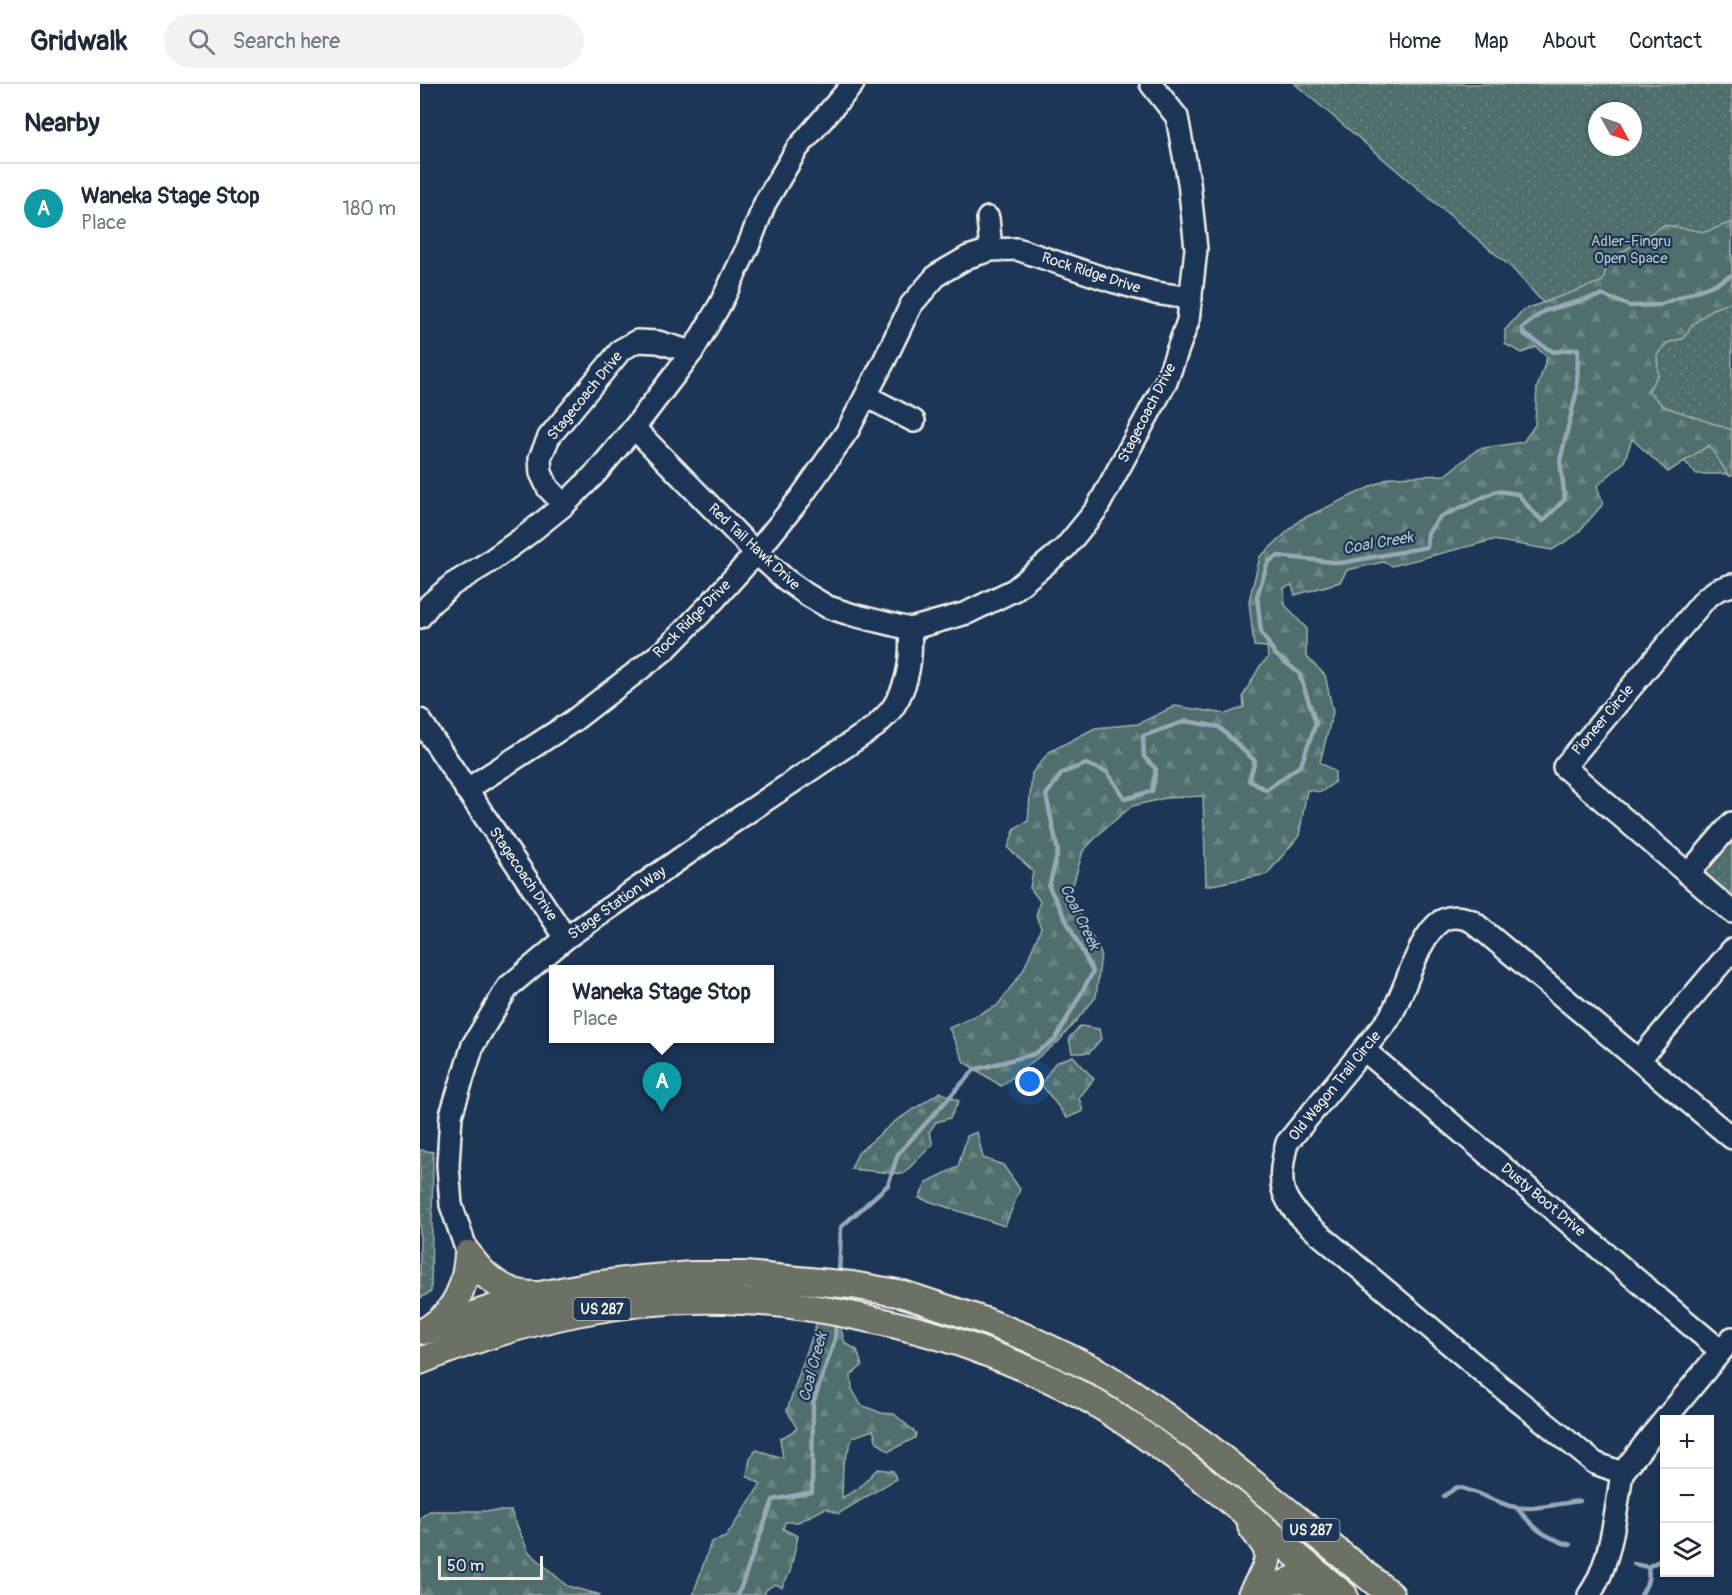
<!DOCTYPE html>
<html lang="en">
<head>
<meta charset="utf-8">
<style>
	body { margin:0; font-family:Pangolin,sans-serif; background:#f2f2f3; color:#1f2937 }
	.controls { position:absolute; right:18px; bottom:18px; display:grid; overflow:hidden; border-radius:0px; box-shadow:0 2px 4px #0004 }
	.controls button { width:54px; height:54px; display:grid; place-items:center; padding:0; border:0; border-bottom:2px solid #e0e1e3; background:#fff; color:#1f2937; font:30px sans-serif }
	.compass { position:absolute; left:1168px; top:18px; width:54px; height:54px; border-radius:50%; background:#fff; box-shadow:0 2px 4px #0004; rotate:130deg }
	.scale { position:absolute; left:18px; bottom:15px; width:105px; box-sizing:border-box; padding-left:6px; border:3px solid #f4f1e8; border-top:0; font-size:16px; line-height:21px; white-space:nowrap; color:#f4f1e8; -webkit-text-stroke:4px #1d3557; paint-order:stroke }
	.you { position:absolute; left:610px; top:998px; width:21px; height:21px; margin:-15px; border:4px solid #fff; border-radius:50%; background:#1a73e8; box-shadow:0 0 0 9px #1a73e833 }
	.badge { display:grid; place-items:center; width:39px; height:39px; border-radius:50%; background:#84754c; color:#fff; font-size:20px; font-weight:700 }
	.pin { position:absolute; translate:-50% -50px; filter:drop-shadow(0 2px 3px #0008) }
	.pin::after { content:''; position:absolute; top:32px; width:21px; height:18px; background:inherit; clip-path:polygon(0 0,100% 0,50% 100%) }
	.popup { position:absolute; left:129px; top:881px; width:225px; height:78px; box-sizing:border-box; display:grid; place-content:center; border-radius:0px; background:#fff; filter:drop-shadow(0 2px 4px #0005); font-size:20px; white-space:nowrap; color:#747a83 }
	.popup b { font-size:22px; color:#1f2937 }
	.popup::after { content:''; position:absolute; left:50%; top:100%; margin-left:-12px; border:12px solid transparent; border-top-color:#fff }
	.list { margin:0; padding:0; list-style:none }
	h2 { display:flex; justify-content:space-between; align-items:center; height:78px; margin:0; padding:0 24px; font-size:26px }
	h2 small { font-size:20px; font-weight:400; color:#747a83 }
	.list li { display:grid; grid-template-columns:39px 1fr auto; gap:18px; align-items:center; box-sizing:border-box; height:90px; padding:0 24px; border-top:2px solid #e0e1e3 }
	.list b { display:block; font-size:22px; white-space:nowrap }
	.list p { margin:0; font-size:20px; white-space:nowrap; color:#747a83 }
	.list em { font-size:20px; font-style:normal; color:#747a83 }
	.icon { flex:none; width:33px; height:33px; fill:none; stroke:currentColor; stroke-width:2; stroke-linecap:round; stroke-linejoin:round }
	.map { position:relative; flex:none; width:1312px; height:1511px; overflow:hidden }
	header { display:flex; align-items:center; gap:36px; box-sizing:border-box; height:84px; padding:0 30px; background:#fff; border-bottom:2px solid #e0e1e3 }
	header strong { font-size:28px }
	nav { display:flex; gap:33px; margin-inline-start:auto; font-size:21px }
	.search { width:420px; height:54px; background:#f2f2f3; display:flex; align-items:center; gap:15px; box-sizing:border-box; padding:0 21px; border-radius:33px; color:#747a83; font-size:22px }
	main { display:flex }
	aside { flex:1; background:#fff }
	.map>svg:first-child { display:block }
</style>
</head>
<body>
<header>
<strong>Gridwalk</strong>
<div class="search"><svg class="icon" aria-label="search" viewBox="0 0 24 24"><circle cx="10" cy="10" r="6"/><path d="M15 15l6 6"/></svg>Search here</div>
<nav><a>Home</a><a>Map</a><a>About</a><a>Contact</a></nav>
</header>
<main>
<aside>
<h2>Nearby<small></small></h2>
<ul class="list">
<li><span class="badge" style="background:#0f9aa8">A</span><div><b>Waneka Stage Stop</b><p>Place</p></div><em>180 m</em></li>
</ul>
</aside>
<div class="map">
<svg width="1312" height="1511" viewBox="0 0 1312 1511">
	<defs>
		<pattern id="grass-dots" width="8" height="8" patternUnits="userSpaceOnUse" patternTransform="scale(1.5)"><rect width="8" height="8" fill="#4f6e6d"/><path d="M2 2h.1M6 6h.1" fill="none" stroke="#698382" stroke-width="1.8" stroke-linecap="round"/></pattern>
		<pattern id="forest-firs" width="22" height="20" patternUnits="userSpaceOnUse" patternTransform="scale(1.5)"><rect width="22" height="20" fill="#4f6e6d"/><path d="M5 1l3.5 6h-7zM16 11l3.5 6h-7z" fill="#698382"/></pattern>
	</defs>
	<rect width="100%" height="100%" fill="#1d3557"/>
	<filter id="ink" filterUnits="userSpaceOnUse"><feTurbulence type="fractalNoise" baseFrequency=".0167" numOctaves="2"/><feDisplacementMap in="SourceGraphic" scale="12" xChannelSelector="R" yChannelSelector="G"/><feConvolveMatrix kernelMatrix="1 2 1 2 8 2 1 2 1" color-interpolation-filters="sRGB"/></filter>
	<g filter="url(#ink)">
		<g fill="url(#grass-dots)" stroke="#a2b0aa" stroke-width="1.5" fill-rule="evenodd">
			<path d="M875,0H1312V390H1276L1092,184ZM1177,27H1213V63H1177Z"/>
			<path d="M1312,750V814L1287,794L1285,781Z"/>
			<path d="M0,1066L13,1068L11,1208L0,1214Z"/>
		</g>
		<g fill="url(#forest-firs)" stroke="#a2b0aa" stroke-width="1.5">
			<path d="M1312,138V218L1292,225L1271,242L1264,254L1247,259L1237,271L1238,291L1228,307L1243,322L1312,346V392H1309L1289,361L1248,388L1212,355L1204,378L1177,402L1183,420L1156,451L1132,466L1073,456L972,482L963,478L927,486L920,498L875,511L872,501L864,504L865,521L886,544V572L905,591L913,628L900,678L915,688V698L901,708L887,706L879,752L847,790L786,802L783,712L746,714L712,722L683,746L663,767L650,811L681,870L676,913L638,958L581,1002L544,978L529,944L577,922L603,887L621,844L616,832L620,817L610,804L613,787L588,764L595,744L608,737L612,689L629,668L675,644L718,640L755,622L806,630L824,623L823,612L840,582L848,574L847,563L834,562L829,517L840,473L880,436L971,393L1025,391L1058,365L1103,358L1115,341L1117,304L1127,273L1116,263L1102,269L1085,260V246L1103,226L1183,197L1188,177L1244,141L1285,148Z"/>
			<path d="M660,942L679,945L681,955L669,969H652L649,954Z"/>
			<path d="M653,972L674,995L659,1014L663,1027L647,1034L621,1000L635,979Z"/>
			<path d="M520,1008L539,1017L530,1034L516,1038L509,1048L513,1060L483,1090L431,1085L438,1069L474,1038Z"/>
			<path d="M557,1048L563,1074L583,1081L600,1105L585,1142L499,1114L507,1098L538,1083L547,1052Z"/>
			<path d="M397,1238L420,1242L425,1259L437,1266L442,1282L431,1291L432,1305L441,1321L461,1329L474,1330L496,1349L495,1354L469,1367L457,1358L453,1346L433,1353L423,1380L422,1414L438,1405L457,1385L473,1387L476,1395L418,1430L406,1424L378,1438H365L363,1445L378,1452L370,1488L362,1503L355,1500L346,1506L344,1511H273L291,1458L306,1453L341,1400L327,1392L330,1375L336,1366L363,1374L360,1355L377,1345L367,1326Z"/>
			<path d="M10,1427H91L108,1467L147,1502L181,1511H0V1434Z"/>
		</g>
		<g fill="none" stroke-linecap="round" stroke-linejoin="round">
			<g stroke="#98a8b7" stroke-width="4.5">
				<path d="M419,1192L421,1143L468,1101L478,1070L554,986L614,970L635,956L673,888L629,803L638,767L626,711L642,689L666,680L687,688L705,715L732,707L736,685L724,673L723,652L766,637L799,643L835,677L829,696L846,706L881,681L896,639L879,589L855,570L841,548L837,512L848,478L858,472L921,479L1007,463L1008,449L1020,433L1077,407L1098,410L1112,427L1123,437L1145,415L1140,377L1157,306L1158,265L1133,268L1104,250L1102,244L1124,227L1182,211L1210,222L1239,221L1293,201L1312,191"/>
				<path d="M1024,1412L1037,1403C1056,1407 1072,1416 1090,1422C1110,1428 1139,1419 1160,1417"/>
				<path d="M1096,1423C1115,1445 1122,1452 1150,1461"/>
				<path d="M1214,1480L1228,1483L1244,1474"/>
				<path d="M318,1511L353,1416L392,1408L393,1319L415,1255L416,1236"/>
				<path d="M1221,1511C1227,1501 1230,1495 1228,1483"/>
			</g>
			<g stroke="#f4f1e8" stroke-width="26">
				<g id="minor">
					<path d="M568,134L571,166"/>
					<path d="M446,312L494,337"/>
					<path d="M214,344L336,469L365,495L386,510L408,523L433,531L490,545L547,529L594,506L645,464L676,426L746,298L768,237L776,165L769,98L757,33L731,0"/>
					<path d="M144,421L128,404L121,389L120,374L129,353L201,266L217,257L238,258L272,268"/>
					<path d="M1312,501L1297,506L1286,514L1144,683L1312,828"/>
					<path d="M0,533L10,520L33,500L66,480L108,450L144,421L176,389L214,344L272,268L301,219L329,160L345,119L377,65L433,0"/>
					<path d="M0,636L146,854"/>
					<path d="M46,706L153,637L246,565L293,517L336,469L381,413L428,346L464,277L491,221L517,191L548,173L571,166L597,165L692,197L735,209L771,214"/>
					<path d="M1268,790L1312,739"/>
					<path d="M944,966L1301,1267"/>
					<path d="M1219,976L1312,866"/>
					<path d="M1312,1054L1052,837C1043,833 1031,831 1021,837C996,854 986,910 968,936L867,1059C856,1101 860,1116 893,1145L1070,1294L1175,1379L1202,1389L1232,1351L1312,1254"/>
					<path d="M48,1170L31,1121L28,1081L31,1031L53,961L88,903L146,854L307,742L456,642C462,635 471,628 475,620C489,598 492,571 490,545"/>
					<path d="M1169,1511C1191,1481 1196,1426 1202,1389"/>
				</g>
			</g>
			<g stroke="#f4f1e8" stroke-width="30">
				<g id="major">
					<path d="M48,1170C63,1193 87,1212 116,1211"/>
					<path d="M11,1243C37,1226 46,1200 48,1170"/>
					<path d="M4,1247L71,1225L125,1210L167,1202L221,1195L272,1191H325L432,1201L483,1210L565,1237L610,1255L675,1286L711,1308L788,1363L971,1511"/>
					<path d="M0,1277C101,1235 213,1210 323,1217C356,1218 388,1223 420,1229C468,1238 516,1249 562,1267C605,1283 648,1301 687,1326C771,1380 846,1447 924,1511"/>
					<path d="M831,1442C835,1449 844,1458 847,1466C851,1482 837,1498 831,1511"/>
					<path d="M848,1511L857,1503L874,1495L885,1497L909,1508"/>
				</g>
			</g>
			<use href="#minor" stroke="#1d3557" stroke-width="21"/>
			<use href="#major" stroke="#6c7065" stroke-width="26"/>
		</g>
	</g>
	<g text-anchor="middle" dominant-baseline="central" stroke-width="4.5" stroke-linejoin="round" paint-order="stroke">
		<g fill="#1d3557" stroke="#b4b9bc" stroke-width="1.5">
			<rect x="153.5" y="1214" width="57" height="22" rx="4.5"/>
			<rect x="862.5" y="1435" width="57" height="22" rx="4.5"/>
		</g>
		<g font-size="14" font-weight="bold" fill="#f4f1e8">
			<text x="182" y="1225">US 287</text>
			<text x="891" y="1446">US 287</text>
		</g>
		<g font-size="15" fill="#bac3bd" stroke="#1d3557">
			<text x="1211" y="157">Adler-Fingru<tspan x="1211" dy="17">Open Space</tspan></text>
		</g>
		<g font-size="15" fill="#f4f1e8" stroke="#1d3557">
			<text transform="translate(671 189) rotate(18)">Rock Ridge Drive</text>
			<text transform="translate(165 312) rotate(-51)">Stagecoach Drive</text>
			<text transform="translate(727 329) rotate(-63)">Stagecoach Drive</text>
			<text transform="translate(334 463) rotate(43)">Red Tail Hawk Drive</text>
			<text transform="translate(272 535) rotate(-45)">Rock Ridge Drive</text>
			<text transform="translate(1183 636) rotate(-50)">Pioneer Circle</text>
			<text transform="translate(103 790) rotate(56)">Stagecoach Drive</text>
			<text transform="translate(197 819) rotate(-35)">Stage Station Way</text>
			<text transform="translate(915 1002) rotate(-51)">Old Wagon Trail Circle</text>
			<text transform="translate(1123 1116) rotate(40)">Dusty Boot Drive</text>
		</g>
		<g font-size="16" font-style="italic" fill="#b6c1c8" stroke="#1d3557">
			<text transform="translate(958 459) rotate(-10)">Coal Creek</text>
			<text transform="translate(660 833) rotate(64)">Coal Creek</text>
			<text transform="translate(393 1283) rotate(-75)">Coal Creek</text>
		</g>
	</g>
</svg>
<div class="controls">
<button>+</button>
<button>−</button>
<button><svg class="icon" aria-label="layers" viewBox="0 0 24 24"><path d="M12 4l9 5-9 5-9-5zM3 14l9 5 9-5"/></svg></button>
</div>
<svg class="compass" viewBox="-18 -18 36 36"><path d="M0-13l5 13h-10z" fill="#e53935"/><path d="M0 13l5-13h-10z" fill="#747a83"/></svg>
<div class="scale">50 m</div>
<div class="you"></div>
<div class="pin badge" style="left:242px;top:1028px;background:#0f9aa8">A</div>
<div class="popup"><b>Waneka Stage Stop</b>Place</div>
</div>
</main>
</body>
</html>
